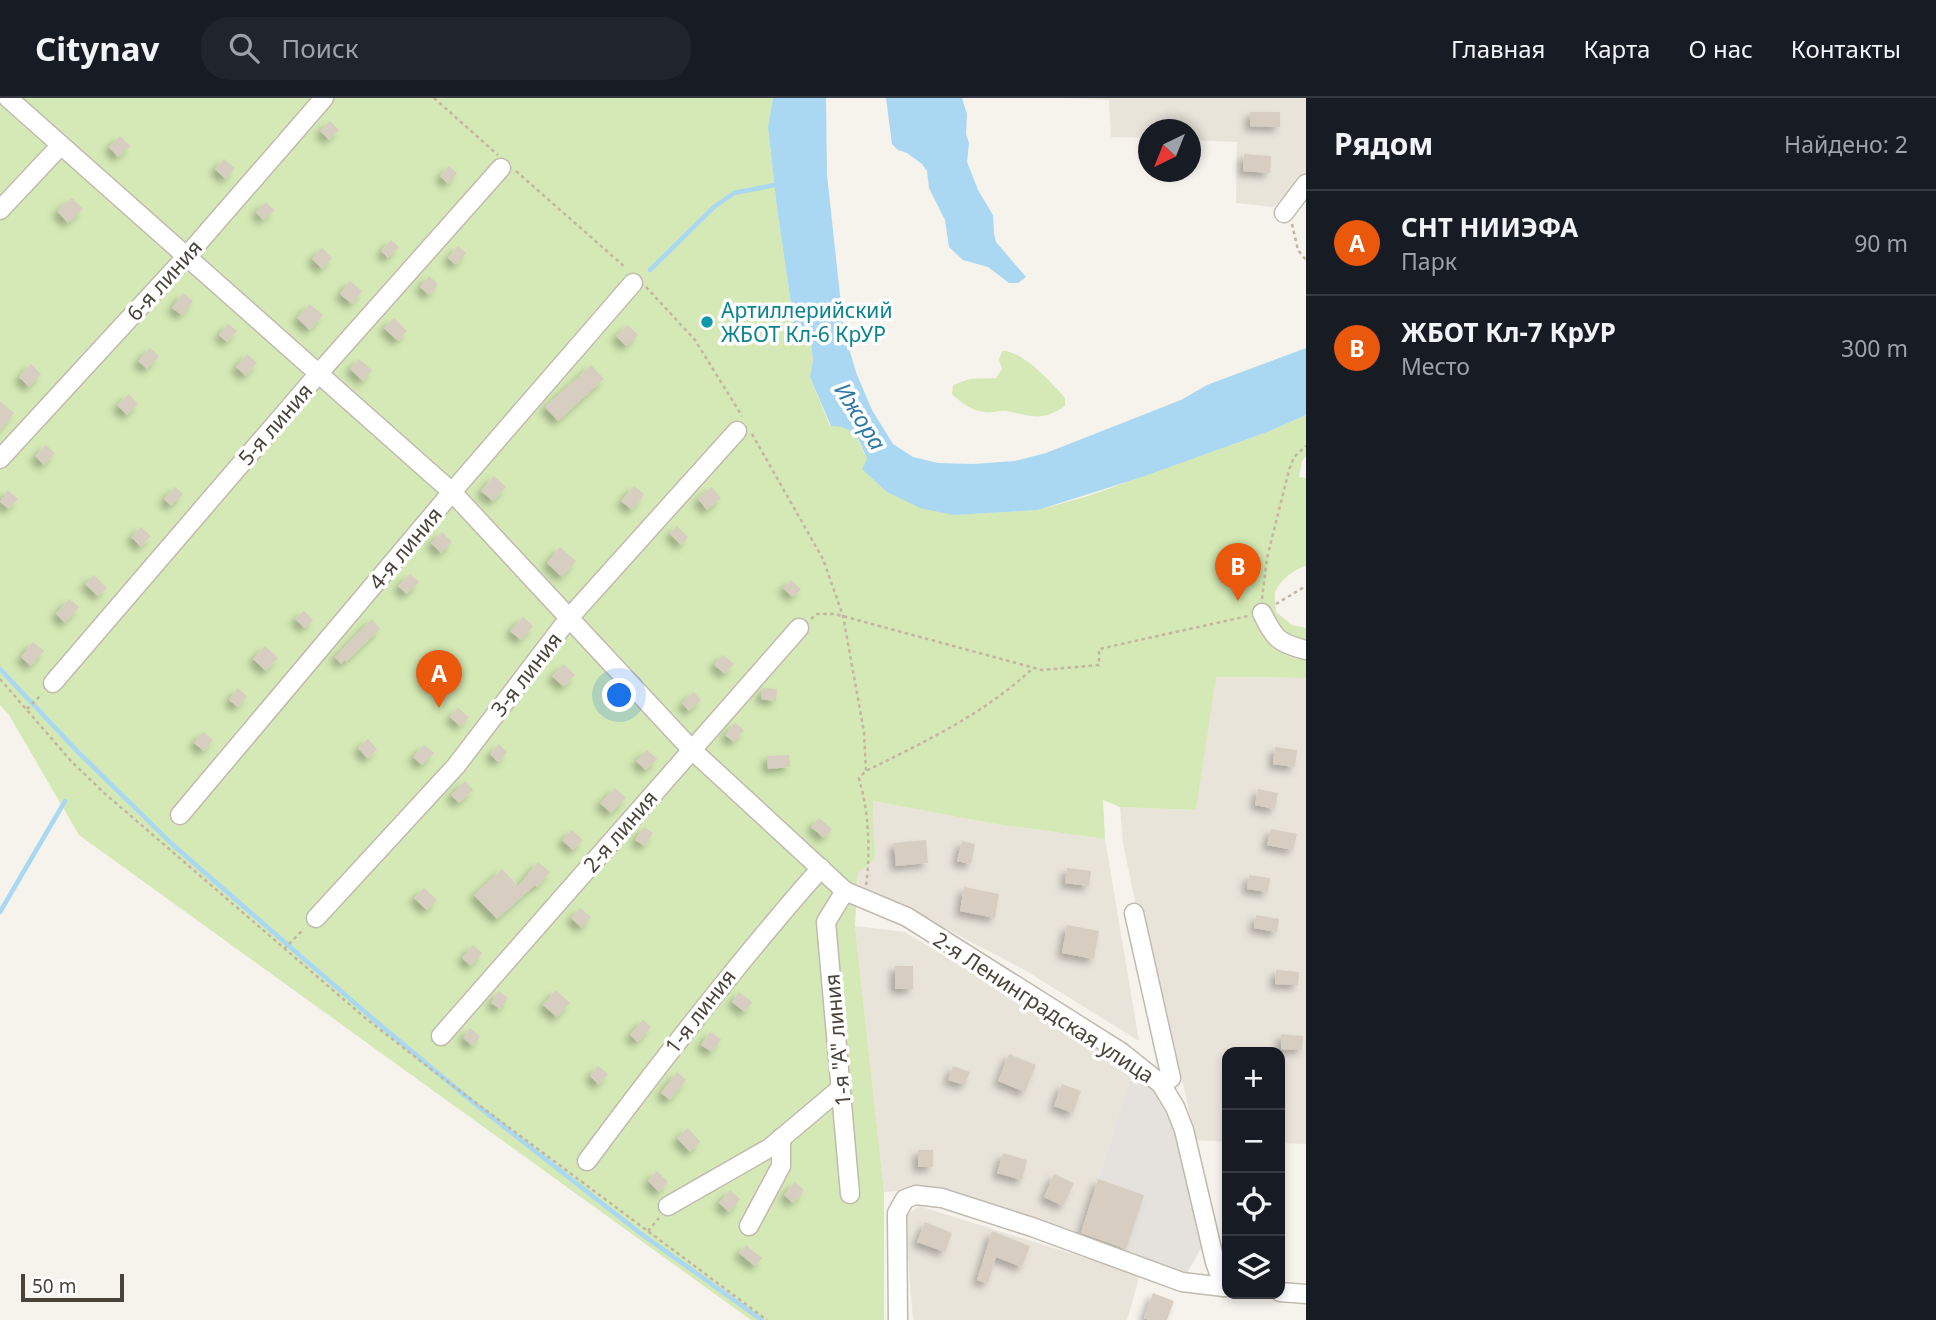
<!DOCTYPE html>
<html lang="ru">
<head>
<meta charset="utf-8">
<style>
	body { margin:0; font-family:"Noto Sans",sans-serif; background:#20242c; color:#f1f3f6 }
	.controls { position:absolute; right:21px; bottom:21px; display:grid; overflow:hidden; border-radius:14px; box-shadow:0 4px 10px #0003 }
	.controls button { width:63px; height:63px; display:grid; place-items:center; padding:0; border:0; border-bottom:2px solid #363941; background:#171b24; color:#f1f3f6; font:35px sans-serif }
	.compass { position:absolute; left:1138px; top:21px; width:63px; height:63px; border-radius:50%; background:#171b24; box-shadow:0 4px 10px #0003; rotate:223deg }
	.scale { position:absolute; left:21px; bottom:18px; width:103px; box-sizing:border-box; padding-left:7px; border:4px solid #4a4339; border-top:0; font-size:19px; line-height:24px; white-space:nowrap; color:#4a4339; -webkit-text-stroke:5px #fff; paint-order:stroke }
	.you { position:absolute; left:620px; top:598px; width:24px; height:24px; margin:-18px; border:5px solid #fff; border-radius:50%; background:#1a73e8; box-shadow:0 0 0 10px #1a73e833 }
	.badge { display:grid; place-items:center; width:46px; height:46px; border-radius:50%; background:#ea580c; color:#fff; font-size:23px; font-weight:700 }
	.pin { position:absolute; translate:-50% -58px; filter:drop-shadow(0 2px 4px #0008) }
	.pin::after { content:''; position:absolute; top:37px; width:24px; height:21px; background:inherit; clip-path:polygon(0 0,100% 0,50% 100%) }
	.list { margin:0; padding:0; list-style:none }
	h2 { display:flex; justify-content:space-between; align-items:center; height:91px; margin:0; padding:0 28px; font-size:30px }
	h2 small { font-size:23px; font-weight:400; color:#9ea1a6 }
	.list li { display:grid; grid-template-columns:46px 1fr auto; gap:21px; align-items:center; box-sizing:border-box; height:105px; padding:0 28px; border-top:2px solid #363941 }
	.list b { display:block; font-size:26px; white-space:nowrap }
	.list p { margin:0; font-size:23px; white-space:nowrap; color:#9ea1a6 }
	.list em { font-size:23px; font-style:normal; color:#9ea1a6 }
	.icon { flex:none; width:38px; height:38px; fill:none; stroke:currentColor; stroke-width:2; stroke-linecap:round; stroke-linejoin:round }
	.map { position:relative; flex:none; width:1306px; height:1222px; overflow:hidden }
	header { display:flex; align-items:center; gap:42px; box-sizing:border-box; height:98px; padding:0 35px; background:#171b24; border-bottom:2px solid #363941 }
	header strong { font-size:33px }
	nav { display:flex; gap:38px; margin-inline-start:auto; font-size:24px }
	.search { width:490px; height:63px; background:#20242c; display:flex; align-items:center; gap:18px; box-sizing:border-box; padding:0 24px; border-radius:28px; color:#9ea1a6; font-size:26px }
	main { display:flex }
	aside { flex:1; background:#171b24 }
	.map>svg:first-child { display:block }
</style>
</head>
<body>
<header>
<strong>Citynav</strong>
<div class="search"><svg class="icon" aria-label="search" viewBox="0 0 24 24"><circle cx="10" cy="10" r="6"/><path d="M15 15l6 6"/></svg>Поиск</div>
<nav><a>Главная</a><a>Карта</a><a>О нас</a><a>Контакты</a></nav>
</header>
<main>
<div class="map">
<svg width="1306" height="1222" viewBox="0 0 1306 1222">
	<defs>
		<filter id="shadow"><feDropShadow dx="-5" dy="5" stdDeviation="3.5" flood-color="#0004"/></filter>
	</defs>
	<rect width="100%" height="100%" fill="#f6f2ec"/>
	<g fill="#e9e4da">
		<path d="M1064,0H1306V76L1274,109L1236,105L1237,44L1191,42L1190,32H1148V40L1111,39L1109,2Z"/>
		<path d="M1215,579L1306,580V1046L1280,1045V954H1227V1044L1195,1042L1184,989L1155,897L1123,746L1120,709L1196,712Z"/>
		<path d="M873,703L990,725L1105,741L1139,943L1023,871L920,817L858,790V775L875,761Z"/>
		<path d="M855,828L905,834L1133,972L1080,1138L916,1092L884,1094Z"/>
		<path d="M919,1108L1140,1177L1127,1222H913L905,1119Z"/>
	</g>
	<path fill="#e5e1dd" d="M1133,972L1161,996L1169,1008L1204,1145L1187,1175L1080,1138Z"/>
	<g fill="#d4e9b5">
		<path d="M0,0H773L768,29L777,110L794,226L804,233L811,247L813,261L810,279L830,328H845L856,337L867,361L954,417L1038,412L1088,398L1270,333L1306,317V358L1302,363L1299,379L1306,380V468C1295,470 1279,483 1275,495C1274,500 1276,509 1276,514L1292,527L1306,530V580L1216,579L1196,712L1120,709L1103,702L1105,741L990,725L873,703L875,761L858,775L855,828L884,1094V1222H751L79,737L9,617L0,607Z"/>
		<path d="M1002,253C1022,252 1052,285 1065,300V308C1042,324 1031,318 1007,313C1000,312 993,315 985,314C972,313 962,305 952,296L953,287L970,281L996,280L1002,271L999,262Z"/>
	</g>
	<g fill="#aad7f1">
		<path d="M773,0H826L827,77L844,234L857,277L872,312L893,346L913,359L938,365L973,366L1015,363L1046,355L1181,302L1207,287L1306,250V317L1270,333L1142,379L1038,412L954,417L920,410L887,394L862,371L867,361C859,340 854,328 831,328L810,279L813,261L811,247L804,233L794,226L777,110L768,29Z"/>
		<path d="M886,0H962L967,16L966,36L969,45L967,64L978,92L993,117L994,135L996,144L1026,179L1018,185H1009L988,169L963,162L949,149L945,122L929,90L927,73L922,66L907,55L898,52L892,46Z"/>
	</g>
	<g fill="none" stroke-linecap="round" stroke-linejoin="round">
		<g stroke="#aad7f1" stroke-width="4.5">
			<path d="M650,172L714,109L734,95L775,87"/>
			<path d="M0,571L78,654L173,747L373,921L475,1006L640,1135L762,1222"/>
			<path d="M0,814L65,703"/>
		</g>
	</g>
	<g fill="#d7cec1" filter="url(#shadow)">
		<path d="M1250,14H1280V29L1250,28Z"/>
		<path d="M330,23L339,32L329,42L320,33Z"/>
		<path d="M120,38L130,48L118,59L109,49Z"/>
		<path d="M1244,56L1271,58L1270,75L1243,73Z"/>
		<path d="M224,61L235,70L226,81L215,71Z"/>
		<path d="M449,68L457,75L448,86L440,78Z"/>
		<path d="M72,100L83,111L68,125L57,113Z"/>
		<path d="M266,104L274,112L263,122L256,114Z"/>
		<path d="M391,142L399,149L388,160L381,153Z"/>
		<path d="M458,148L466,155L456,167L448,160Z"/>
		<path d="M322,150L332,160L322,171L312,161Z"/>
		<path d="M429,178L438,186L429,197L420,189Z"/>
		<path d="M350,183L362,193L352,206L340,196Z"/>
		<path d="M183,195L193,203L182,217L172,210Z"/>
		<path d="M310,206L323,217L310,232L297,220Z"/>
		<path d="M394,220L407,233L398,243L384,230Z"/>
		<path d="M228,226L237,233L227,244L219,237Z"/>
		<path d="M628,227L638,237L626,248L616,238Z"/>
		<path d="M150,250L159,258L147,271L138,263Z"/>
		<path d="M247,256L257,265L246,278L236,269Z"/>
		<path d="M359,261L372,272L363,283L350,271Z"/>
		<path d="M31,266L41,276L29,289L19,279Z"/>
		<path d="M591,267L604,281L558,323L545,309Z"/>
		<path d="M129,296L138,306L127,317L117,307Z"/>
		<path d="M0,303L14,315L0,332Z"/>
		<path d="M46,347L55,355L44,367L35,358Z"/>
		<path d="M494,378L506,389L493,403L481,393Z"/>
		<path d="M634,388L644,396L632,412L621,403Z"/>
		<path d="M175,389L183,396L171,408L164,401Z"/>
		<path d="M712,389L721,400L707,412L698,401Z"/>
		<path d="M7,392L18,401L9,411L0,404Z"/>
		<path d="M677,428L688,439L681,447L670,436Z"/>
		<path d="M141,429L151,438L141,449L131,439Z"/>
		<path d="M442,434L452,444L441,455L431,445Z"/>
		<path d="M560,449L576,463L562,479L547,465Z"/>
		<path d="M410,476L419,484L407,496L398,488Z"/>
		<path d="M94,477L107,490L98,498L85,486Z"/>
		<path d="M791,482L801,491L793,499L783,490Z"/>
		<path d="M69,501L79,509L65,525L56,516Z"/>
		<path d="M304,513L313,522L305,530L295,521Z"/>
		<path d="M523,519L533,528L521,542L510,533Z"/>
		<path d="M372,521L380,531L346,564L345,562L341,566L335,559Z"/>
		<path d="M33,544L44,553L31,568L21,559Z"/>
		<path d="M265,548L278,560L266,573L253,561Z"/>
		<path d="M723,557L734,566L725,576L714,567Z"/>
		<path d="M564,566L575,577L564,589L552,578Z"/>
		<path d="M238,590L247,598L238,609L229,602Z"/>
		<path d="M763,590L777,591L776,603L761,601Z"/>
		<path d="M694,594L701,602L689,613L682,605Z"/>
		<path d="M458,610L469,619L460,628L450,619Z"/>
		<path d="M735,625L744,632L734,644L725,637Z"/>
		<path d="M203,634L213,642L204,653L194,645Z"/>
		<path d="M368,641L377,651L368,661L358,650Z"/>
		<path d="M499,646L507,654L498,664L490,656Z"/>
		<path d="M424,647L434,655L422,667L413,659Z"/>
		<path d="M1275,649L1297,652L1295,669L1273,666Z"/>
		<path d="M647,652L657,661L646,672L636,663Z"/>
		<path d="M789,657L790,669L768,671L767,658Z"/>
		<path d="M465,683L473,692L459,705L451,697Z"/>
		<path d="M615,690L626,700L611,715L600,705Z"/>
		<path d="M1258,691L1278,695L1275,711L1255,707Z"/>
		<path d="M819,720L832,731L824,740L811,729Z"/>
		<path d="M644,729L653,735L645,748L635,742Z"/>
		<path d="M1271,731L1297,736L1293,752L1267,747Z"/>
		<path d="M572,732L583,742L573,752L562,742Z"/>
		<path d="M926,742L928,765L896,768L894,745Z"/>
		<path d="M962,743L975,746L971,766L957,763Z"/>
		<path d="M538,764L550,774L537,789L535,787L497,821L474,797L502,771L518,788Z"/>
		<path d="M1067,770L1091,773L1089,788L1065,785Z"/>
		<path d="M1249,777L1270,780L1268,794L1247,791Z"/>
		<path d="M964,789L999,796L995,820L960,813Z"/>
		<path d="M424,790L437,802L427,812L414,800Z"/>
		<path d="M580,810L591,819L582,830L571,820Z"/>
		<path d="M1256,817L1279,821L1277,834L1254,830Z"/>
		<path d="M1067,827L1099,833L1094,861L1062,855Z"/>
		<path d="M473,847L482,855L471,868L462,860Z"/>
		<rect x="895" y="868" width="18" height="23"/>
		<path d="M1276,872L1299,874L1298,887L1275,886Z"/>
		<path d="M556,892L570,905L557,919L543,907Z"/>
		<path d="M499,893L508,900L500,911L491,905Z"/>
		<path d="M739,894L752,904L745,914L732,904Z"/>
		<path d="M643,922L651,929L638,944L630,937Z"/>
		<path d="M470,930L480,938L473,948L463,940Z"/>
		<path d="M710,934L721,941L712,954L701,947Z"/>
		<path d="M1281,936L1303,938L1302,952L1281,951Z"/>
		<path d="M1009,956L1036,967L1025,994L998,983Z"/>
		<path d="M598,968L608,976L599,987L590,978Z"/>
		<path d="M953,968L970,974L965,987L948,982Z"/>
		<path d="M677,974L686,982L670,1002L661,995Z"/>
		<path d="M1062,986L1081,993L1073,1015L1054,1008Z"/>
		<path d="M688,1030L700,1044L690,1054L677,1040Z"/>
		<rect x="918" y="1052" width="15" height="17"/>
		<path d="M1003,1055L1027,1062L1022,1082L997,1075Z"/>
		<path d="M657,1073L668,1084L659,1094L648,1083Z"/>
		<path d="M1054,1076L1074,1085L1063,1108L1044,1099Z"/>
		<path d="M1098,1081L1144,1097L1126,1151L1081,1135Z"/>
		<path d="M795,1084L804,1092L793,1105L784,1097Z"/>
		<path d="M730,1092L740,1101L729,1114L719,1105Z"/>
		<path d="M925,1124L952,1135L945,1154L917,1144Z"/>
		<path d="M992,1133L1030,1148L1022,1169L996,1159L988,1185L977,1182Z"/>
		<path d="M746,1147L762,1160L755,1168L739,1155Z"/>
		<path d="M1153,1195L1174,1203L1167,1222H1150L1144,1220Z"/>
	</g>
	<g fill="none" stroke-linecap="round" stroke-linejoin="round">
		<g stroke="#c1baae" stroke-width="21">
			<g id="minor">
				<path d="M8,0L452,394L691,651L845,793L907,819L1121,954L1161,986L1175,1009L1184,1032L1215,1164L1224,1189H1227"/>
				<path d="M0,112L61,47"/>
				<path d="M1284,115L1306,86"/>
				<path d="M0,361L186,159L324,0"/>
				<path d="M1262,515C1275,541 1278,545 1306,552"/>
				<path d="M53,585L319,275L501,70"/>
				<path d="M180,717L452,394L633,185"/>
				<path d="M845,793L826,824L850,1096"/>
				<path d="M1134,815L1171,980L1161,986"/>
				<path d="M316,820L456,668L569,520L737,333"/>
				<path d="M441,938L799,530"/>
				<path d="M587,1063C662,962 738,864 821,770"/>
				<path d="M668,1108L771,1049L841,990"/>
				<path d="M749,1128L781,1068V1040"/>
				<path d="M1280,1194L1306,1196"/>
				<path d="M898,1222L897,1115L905,1101L916,1097L942,1100L1032,1129L1182,1184L1224,1189"/>
			</g>
		</g>
		<g stroke="#c3b59f" stroke-width="2.5" stroke-dasharray="3.5 3.5" stroke-linecap="butt">
			<path d="M434,0L498,57"/>
			<path d="M516,73L626,170"/>
			<path d="M1292,126L1298,152L1306,162"/>
			<path d="M646,189L695,242L742,318"/>
			<path d="M752,336L823,461L843,518L864,634L866,673"/>
			<path d="M1262,501L1267,460L1289,372L1294,359L1306,348"/>
			<path d="M1276,506L1306,488"/>
			<path d="M811,521L817,516H835L1042,572L1099,567V551L1248,518"/>
			<path d="M0,581L71,663L103,694L364,919L432,972L767,1222"/>
			<path d="M27,611L42,596"/>
			<path d="M866,787C870,762 869,722 863,697C862,691 860,686 859,680L866,673C924,644 986,615 1033,570"/>
			<path d="M284,851L304,831"/>
			<path d="M648,1133L659,1120"/>
		</g>
		<use href="#minor" stroke="#fff" stroke-width="18"/>
	</g>
	<circle fill="#0f9aa8" stroke="#fff" stroke-width="2.5" cx="707" cy="224" r="7"/>
	<g text-anchor="middle" dominant-baseline="central" stroke-width="7" stroke-linejoin="round" paint-order="stroke">
		<g font-size="21" fill="#4a4339" stroke="#fff">
			<text transform="translate(164 182) rotate(-48)">6-я линия</text>
			<text transform="translate(275 326) rotate(-49)">5-я линия</text>
			<text transform="translate(405 450) rotate(-50)">4-я линия</text>
			<text transform="translate(526 576) rotate(-52)">3-я линия</text>
			<text transform="translate(620 733) rotate(-49)">2-я линия</text>
			<text transform="translate(1044 909) rotate(33)">2-я Ленинградская улица</text>
			<text transform="translate(700 913) rotate(-52)">1-я линия</text>
			<text transform="translate(837 942) rotate(-95)">1-я "А" линия</text>
		</g>
		<g font-size="21" fill="#0d838f" stroke="#fff" text-anchor="start">
			<text x="721" y="212">Артиллерийский<tspan x="721" dy="24">ЖБОТ Кл-6 КрУР</tspan></text>
		</g>
		<g font-size="23" font-style="italic" fill="#2e78a6" stroke="#fff">
			<text transform="translate(861 318) rotate(58)">Ижора</text>
		</g>
	</g>
</svg>
<div class="controls">
<button>+</button>
<button>−</button>
<button><svg class="icon" aria-label="locate" viewBox="0 0 24 24"><circle cx="12" cy="12" r="6"/><path d="M12 2v4M12 18v4M2 12h4M18 12h4"/></svg></button>
<button><svg class="icon" aria-label="layers" viewBox="0 0 24 24"><path d="M12 4l9 5-9 5-9-5zM3 14l9 5 9-5"/></svg></button>
</div>
<svg class="compass" viewBox="-18 -18 36 36"><path d="M0-13l5 13h-10z" fill="#e53935"/><path d="M0 13l5-13h-10z" fill="#9ea1a6"/></svg>
<div class="scale">50 m</div>
<div class="you"></div>
<div class="pin badge" style="left:439px;top:610px">A</div>
<div class="pin badge" style="left:1238px;top:503px">B</div>
</div>
<aside>
<h2>Рядом<small>Найдено: 2</small></h2>
<ul class="list">
<li><span class="badge">A</span><div><b>СНТ НИИЭФА</b><p>Парк</p></div><em>90 m</em></li>
<li><span class="badge">B</span><div><b>ЖБОТ Кл-7 КрУР</b><p>Место</p></div><em>300 m</em></li>
</ul>
</aside>
</main>
</body>
</html>
